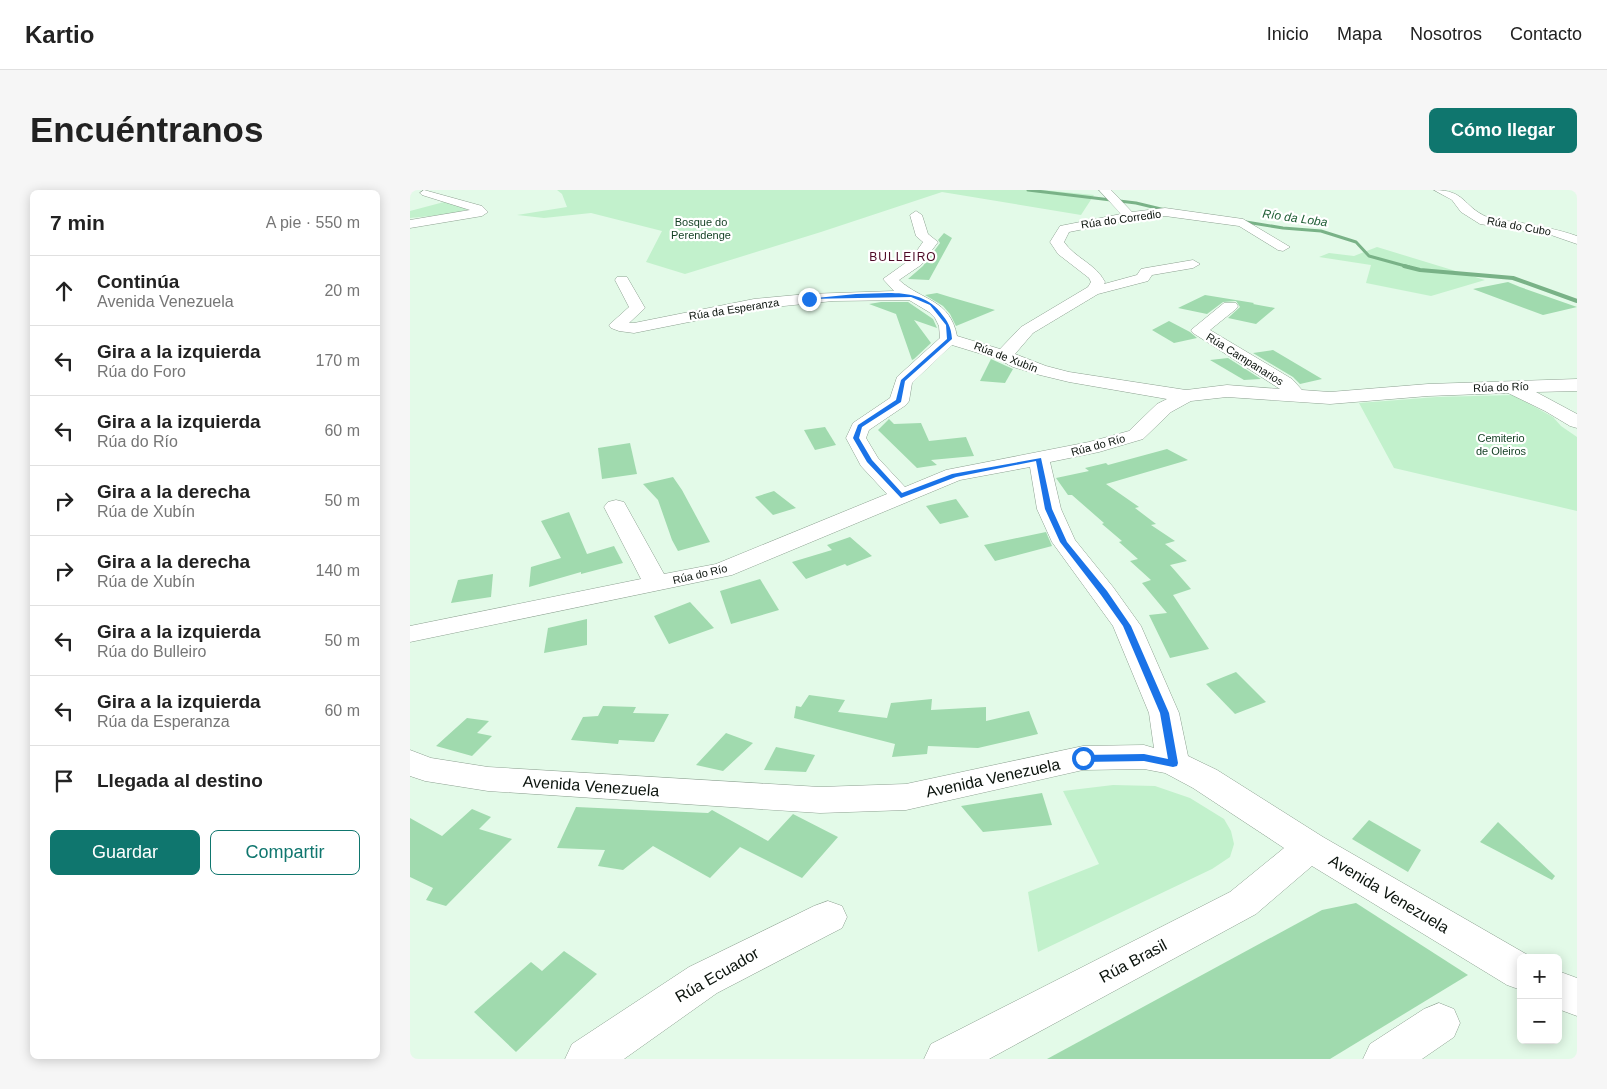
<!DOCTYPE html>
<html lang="es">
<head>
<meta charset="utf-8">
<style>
	body { margin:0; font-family:Arial,sans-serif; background:#f6f6f6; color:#222 }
	.controls { position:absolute; right:15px; bottom:15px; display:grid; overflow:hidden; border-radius:8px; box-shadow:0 2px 12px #0003 }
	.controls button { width:45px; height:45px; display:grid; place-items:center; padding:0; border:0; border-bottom:1px solid #e0e0e0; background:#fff; color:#222; font:25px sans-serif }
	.stop { position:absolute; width:15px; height:15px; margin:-11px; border:4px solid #1a73e8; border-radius:50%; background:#fff }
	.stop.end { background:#1a73e8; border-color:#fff; box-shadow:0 1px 5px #0008 }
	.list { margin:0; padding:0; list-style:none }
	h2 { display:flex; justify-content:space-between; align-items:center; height:65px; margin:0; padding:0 20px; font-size:21px }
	h2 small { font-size:16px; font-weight:400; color:#767676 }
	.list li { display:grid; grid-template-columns:32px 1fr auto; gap:15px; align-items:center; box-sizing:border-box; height:70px; padding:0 20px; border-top:1px solid #e0e0e0 }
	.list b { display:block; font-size:19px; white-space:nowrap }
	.list p { margin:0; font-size:16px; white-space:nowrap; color:#767676 }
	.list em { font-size:16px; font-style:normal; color:#767676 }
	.actions { display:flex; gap:10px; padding:15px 20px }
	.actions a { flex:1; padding:11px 0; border:1px solid #0f766e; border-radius:8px; text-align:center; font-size:18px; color:#0f766e }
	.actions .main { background:#0f766e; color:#fff }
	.icon { flex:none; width:28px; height:28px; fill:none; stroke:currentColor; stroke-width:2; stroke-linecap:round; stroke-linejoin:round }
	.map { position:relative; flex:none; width:1167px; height:869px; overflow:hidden; border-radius:8px }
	header { display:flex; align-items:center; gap:30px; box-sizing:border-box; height:70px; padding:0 25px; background:#fff; border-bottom:1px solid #e0e0e0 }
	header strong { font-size:24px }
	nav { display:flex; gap:28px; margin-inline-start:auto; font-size:18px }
	.intro { display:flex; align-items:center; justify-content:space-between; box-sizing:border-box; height:120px; padding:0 30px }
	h1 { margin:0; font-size:35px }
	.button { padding:12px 22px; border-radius:8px; background:#0f766e; color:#fff; font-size:18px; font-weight:700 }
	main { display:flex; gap:30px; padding:0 30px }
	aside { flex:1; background:#fff; border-radius:8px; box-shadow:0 2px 12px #0003 }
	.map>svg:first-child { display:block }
</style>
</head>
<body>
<header>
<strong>Kartio</strong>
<nav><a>Inicio</a><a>Mapa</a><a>Nosotros</a><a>Contacto</a></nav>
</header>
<div class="intro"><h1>Encuéntranos</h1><a class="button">Cómo llegar</a></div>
<main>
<aside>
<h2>7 min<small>A pie · 550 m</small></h2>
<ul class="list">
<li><svg class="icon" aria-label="ahead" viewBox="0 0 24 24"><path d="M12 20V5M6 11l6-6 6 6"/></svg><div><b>Continúa</b><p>Avenida Venezuela</p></div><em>20 m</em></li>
<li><svg class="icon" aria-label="left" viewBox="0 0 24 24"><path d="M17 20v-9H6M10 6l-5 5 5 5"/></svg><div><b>Gira a la izquierda</b><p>Rúa do Foro</p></div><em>170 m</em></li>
<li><svg class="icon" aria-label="left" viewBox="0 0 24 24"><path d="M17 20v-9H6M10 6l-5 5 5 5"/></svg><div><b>Gira a la izquierda</b><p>Rúa do Río</p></div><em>60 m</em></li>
<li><svg class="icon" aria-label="right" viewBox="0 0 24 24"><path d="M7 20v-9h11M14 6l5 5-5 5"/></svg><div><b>Gira a la derecha</b><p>Rúa de Xubín</p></div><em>50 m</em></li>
<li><svg class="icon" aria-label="right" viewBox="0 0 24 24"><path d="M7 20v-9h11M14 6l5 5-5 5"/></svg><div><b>Gira a la derecha</b><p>Rúa de Xubín</p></div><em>140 m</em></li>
<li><svg class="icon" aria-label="left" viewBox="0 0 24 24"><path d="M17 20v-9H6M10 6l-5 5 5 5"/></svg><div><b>Gira a la izquierda</b><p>Rúa do Bulleiro</p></div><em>50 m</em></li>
<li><svg class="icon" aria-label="left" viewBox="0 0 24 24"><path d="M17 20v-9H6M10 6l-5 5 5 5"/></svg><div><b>Gira a la izquierda</b><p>Rúa da Esperanza</p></div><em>60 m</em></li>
<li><svg class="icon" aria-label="arrive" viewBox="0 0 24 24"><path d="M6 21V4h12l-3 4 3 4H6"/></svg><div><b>Llegada al destino</b></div></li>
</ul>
<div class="actions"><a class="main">Guardar</a><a>Compartir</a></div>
</aside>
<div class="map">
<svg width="1167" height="869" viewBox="0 0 1167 869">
	<rect width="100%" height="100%" fill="#e3fae8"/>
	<g fill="#c2f1cc">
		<path d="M147,0H632L684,5L671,25L532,2L411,42L275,84L236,72L252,41L181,23L134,28L107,25L157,17L152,4Z"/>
		<path d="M34,12L59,19L41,24L0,28V21Z"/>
		<path d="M967,57L1075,90L1021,106L956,93L961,75L909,67L919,63L944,66Z"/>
		<path d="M1103,205L1143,227L1151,236L1167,247V321L984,278L949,213L1027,207Z"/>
		<path d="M703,595L745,596L780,608L814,629L821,641L824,654L820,667L802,679L628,762L618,702L689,674L653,601Z"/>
	</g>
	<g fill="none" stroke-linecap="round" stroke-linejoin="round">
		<g stroke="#79b287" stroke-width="3">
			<path d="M618,0L726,13L755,20"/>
			<path d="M830,31L873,38L911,41L946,52L959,66L999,77"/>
		</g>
		<path stroke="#79b287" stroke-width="4" d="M994,76L1010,80L1103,88L1167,111"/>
	</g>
	<g fill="#a0daae">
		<path d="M534,43L542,48L519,90L498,89L513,76L530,53L528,50Z"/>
		<path d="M1098,92L1110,97L1167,117L1133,125L1063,99Z"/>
		<path d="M527,103L540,107L585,120L546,136L540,124L533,116L515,105Z"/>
		<path d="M795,105L844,113L843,114L865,118L846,134L818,128L830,117L826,111L813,112L797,124L768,118Z"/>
		<path d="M471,112H498L523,129L527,138L504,130L521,153L504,169L502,170L486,124L459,114Z"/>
		<path d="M759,131L780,142L787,148L764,153L742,140Z"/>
		<path d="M863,160L912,189L890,194L883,187L843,163Z"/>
		<path d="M818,168L851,189L834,190L800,170Z"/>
		<path d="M581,169L603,179L595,193L570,191Z"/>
		<path d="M479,229L484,234L511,233L519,251L556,247L564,266L521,270L527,275L507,278L468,240Z"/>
		<path d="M415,237L426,255L405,260L394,240Z"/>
		<path d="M220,253L227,284L192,289L188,258Z"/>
		<path d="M757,259L778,270L696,294L729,317L725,318L746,334L741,335L765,351L755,354L777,371L760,375L781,399L763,405L799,459L760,468L739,425L757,423L732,393L741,390L720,371L728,369L709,352L712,351L692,334L694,333L662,305H658L646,288L679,281L675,278L696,273L698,275Z"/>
		<path d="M263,287L272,300L300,352L268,361L262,350L248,310L233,294Z"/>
		<path d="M364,301L386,318L363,325L345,307Z"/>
		<path d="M546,309L559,327L530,334L516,316Z"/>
		<path d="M159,322L177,364L204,356L213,373L171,384V382L119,397L121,377L151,368L131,331Z"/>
		<path d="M636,342L642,356L585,371L574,355Z"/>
		<path d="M440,347L462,366L437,376L435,374L396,389L382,372L422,360L417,355Z"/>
		<path d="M83,384L81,407L41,413L48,390Z"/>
		<path d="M350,389L369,420L321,434L310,401Z"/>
		<path d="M280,412L304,438L259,454L244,426Z"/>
		<path d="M177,429V455L134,463L138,438Z"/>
		<path d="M826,482L856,512L825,524L796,494Z"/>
		<path d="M399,505L435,510L428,522L477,528L481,513L522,509L521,520L576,517V531L619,521L628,544L568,558L518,556L517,564L482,567L485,554L384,528L386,516L391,517Z"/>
		<path d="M193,516L226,517L223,523L259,524L244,552L209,550L208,554L161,550L173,527L188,526Z"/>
		<path d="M57,528L79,531L67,543L82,546L62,566L26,556Z"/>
		<path d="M316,543L343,553L313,581L286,575Z"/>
		<path d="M366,557L405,565L396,582L354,580Z"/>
		<path d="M632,603L642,635L573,642L551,616Z"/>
		<path d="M166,617L298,623L302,620L358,651L383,624L428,647L392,688L330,657L300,688L243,656L213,680L188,676L195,660L147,658Z"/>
		<path d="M62,619L81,627L69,639L102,649L36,716L16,710L23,698L0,687V628L32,646Z"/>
		<path d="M959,630L1011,660L998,682L942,649Z"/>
		<path d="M1088,632L1145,686L1142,690L1070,652Z"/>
		<path d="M946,713L1058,785L920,869H637L912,720Z"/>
		<path d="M154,761L187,784L106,862L64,822L121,772L132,781Z"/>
	</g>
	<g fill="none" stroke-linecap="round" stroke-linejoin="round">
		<g stroke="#8da191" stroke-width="1">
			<g id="minor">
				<path d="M14,0L72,16L78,22L72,26L0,38V30L60,20L12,5L10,3Z"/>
				<path d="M689,0H701L722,22L755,18L833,29L880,57L873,61L868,60L829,36L755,26L719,30L659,42L654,52C665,68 686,74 695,92L694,94L727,85L731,79L736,78L783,70L790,74L783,78L742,85L738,91L688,104L623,143L605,164L636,176L659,182L776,200L817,195L870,199L783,143L781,140L814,113H826L828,116L826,119L800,140L882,189L892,200L920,202L1018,194L1167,189V201L1126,202L1167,224V238L1160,236L1135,221L1098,203L1018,206L920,214L817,207L781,211L761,222L733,249L689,262L640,272L651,319L665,350L703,397L731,436L769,523L778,566L807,580L913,647L1123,768H1111V800L1097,795L902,676L846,724L579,869H514L521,854L820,702L874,658L783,598L755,583L734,579L673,580L496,620L410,623L78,601L15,591L0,586V560L21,568L78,577L410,597L496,594L673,556L734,555L744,558L739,523L703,436L642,352L627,319L620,277L550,290L322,385L0,452V436L231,389L194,317L198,312L206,310L214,312L254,384L306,374L477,304L451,276L436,248L443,233L480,208L487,187L530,148L529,136L525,128L519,122L499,110L423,111L344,119L224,143L209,141L201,138L199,135L219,117L205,90L207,87H217L235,118L219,133H224L344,109L397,104L484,101L473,89L501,69L513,52L506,46L500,25L506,21L512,25L518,44L528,52L511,75L489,90C512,111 540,109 547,146L590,159L611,137L678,97L681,92L679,88L648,64L640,52L650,36L711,24ZM542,155L588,169L603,177L630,185L659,192L757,209L747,214L719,241L679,252L536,280L495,297L468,268L456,248L459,240L496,215L499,211L502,193Z"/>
				<path d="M1024,0C1056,0 1052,16 1077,27C1085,31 1098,31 1107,32C1128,36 1147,39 1167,46V54L1141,45L1070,34L1051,22L1042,10Z"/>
				<path d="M418,711L432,716L437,727L432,738L307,803L214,869H155L162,854L279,777L404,716Z"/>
				<path d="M1148,781L1167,788V826L1148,819Z"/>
				<path d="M1029,813L1044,819L1050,833L1044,847L1012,869H953L960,854L1014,819Z"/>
			</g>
		</g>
		<use href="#minor" fill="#fff" fill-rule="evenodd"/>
	</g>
	<path fill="#1a73e8" d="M446,104C474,104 510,97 530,122C538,132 541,136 542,149L495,191L491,212L452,237L449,248L462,270L492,303L542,284L631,268L642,319L657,352L697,401L721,436L759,523L768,573L767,576L763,577L734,571L673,572L668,568L673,565L734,564L758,569L750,523L713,436L691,405L650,352L635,319L626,271L546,287L491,308L457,272L443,248L448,235L486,210L491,190L537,149L536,135L520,115L501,107L396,109Z"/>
	<g text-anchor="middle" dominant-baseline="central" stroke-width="4.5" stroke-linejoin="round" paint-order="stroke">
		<g font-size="11" fill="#0a120c" stroke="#fff">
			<text transform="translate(711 29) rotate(-8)">Rúa do Corredio</text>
			<text transform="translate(1109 36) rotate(10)">Rúa do Cubo</text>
			<text transform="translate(324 119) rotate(-9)">Rúa da Esperanza</text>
			<text transform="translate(596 167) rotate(21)">Rúa de Xubín</text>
			<text transform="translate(835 169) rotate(32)">Rúa Campanarios</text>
			<text transform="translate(1091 197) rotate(-2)">Rúa do Río</text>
			<text transform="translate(688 255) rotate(-15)">Rúa do Río</text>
			<text transform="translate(290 384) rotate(-13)">Rúa do Río</text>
		</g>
		<g font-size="11" fill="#113d21" stroke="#fff">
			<text x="291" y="32">Bosque do<tspan x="291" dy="13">Perendenge</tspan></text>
			<text x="1091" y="248">Cemiterio<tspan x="1091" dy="13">de Oleiros</tspan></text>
		</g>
		<g font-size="12" font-style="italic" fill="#1f5e35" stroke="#fff">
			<text transform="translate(885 28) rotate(8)">Río da Loba</text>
		</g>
		<g font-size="12" letter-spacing="1" fill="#4e0a26" stroke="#fff">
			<text x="493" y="67">BULLEIRO</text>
		</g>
		<g font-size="16" fill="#0a120c" stroke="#fff">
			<text transform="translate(583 588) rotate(-12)">Avenida Venezuela</text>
			<text transform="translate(181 596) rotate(4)">Avenida Venezuela</text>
			<text transform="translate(979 704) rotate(31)">Avenida Venezuela</text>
			<text transform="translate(723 771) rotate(-28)">Rúa Brasil</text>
			<text transform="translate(307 785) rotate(-30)">Rúa Ecuador</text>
		</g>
	</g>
</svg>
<div class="controls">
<button>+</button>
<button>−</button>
</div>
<div class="stop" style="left:673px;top:568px"></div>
<div class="stop end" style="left:399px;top:109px"></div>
</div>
</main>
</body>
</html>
